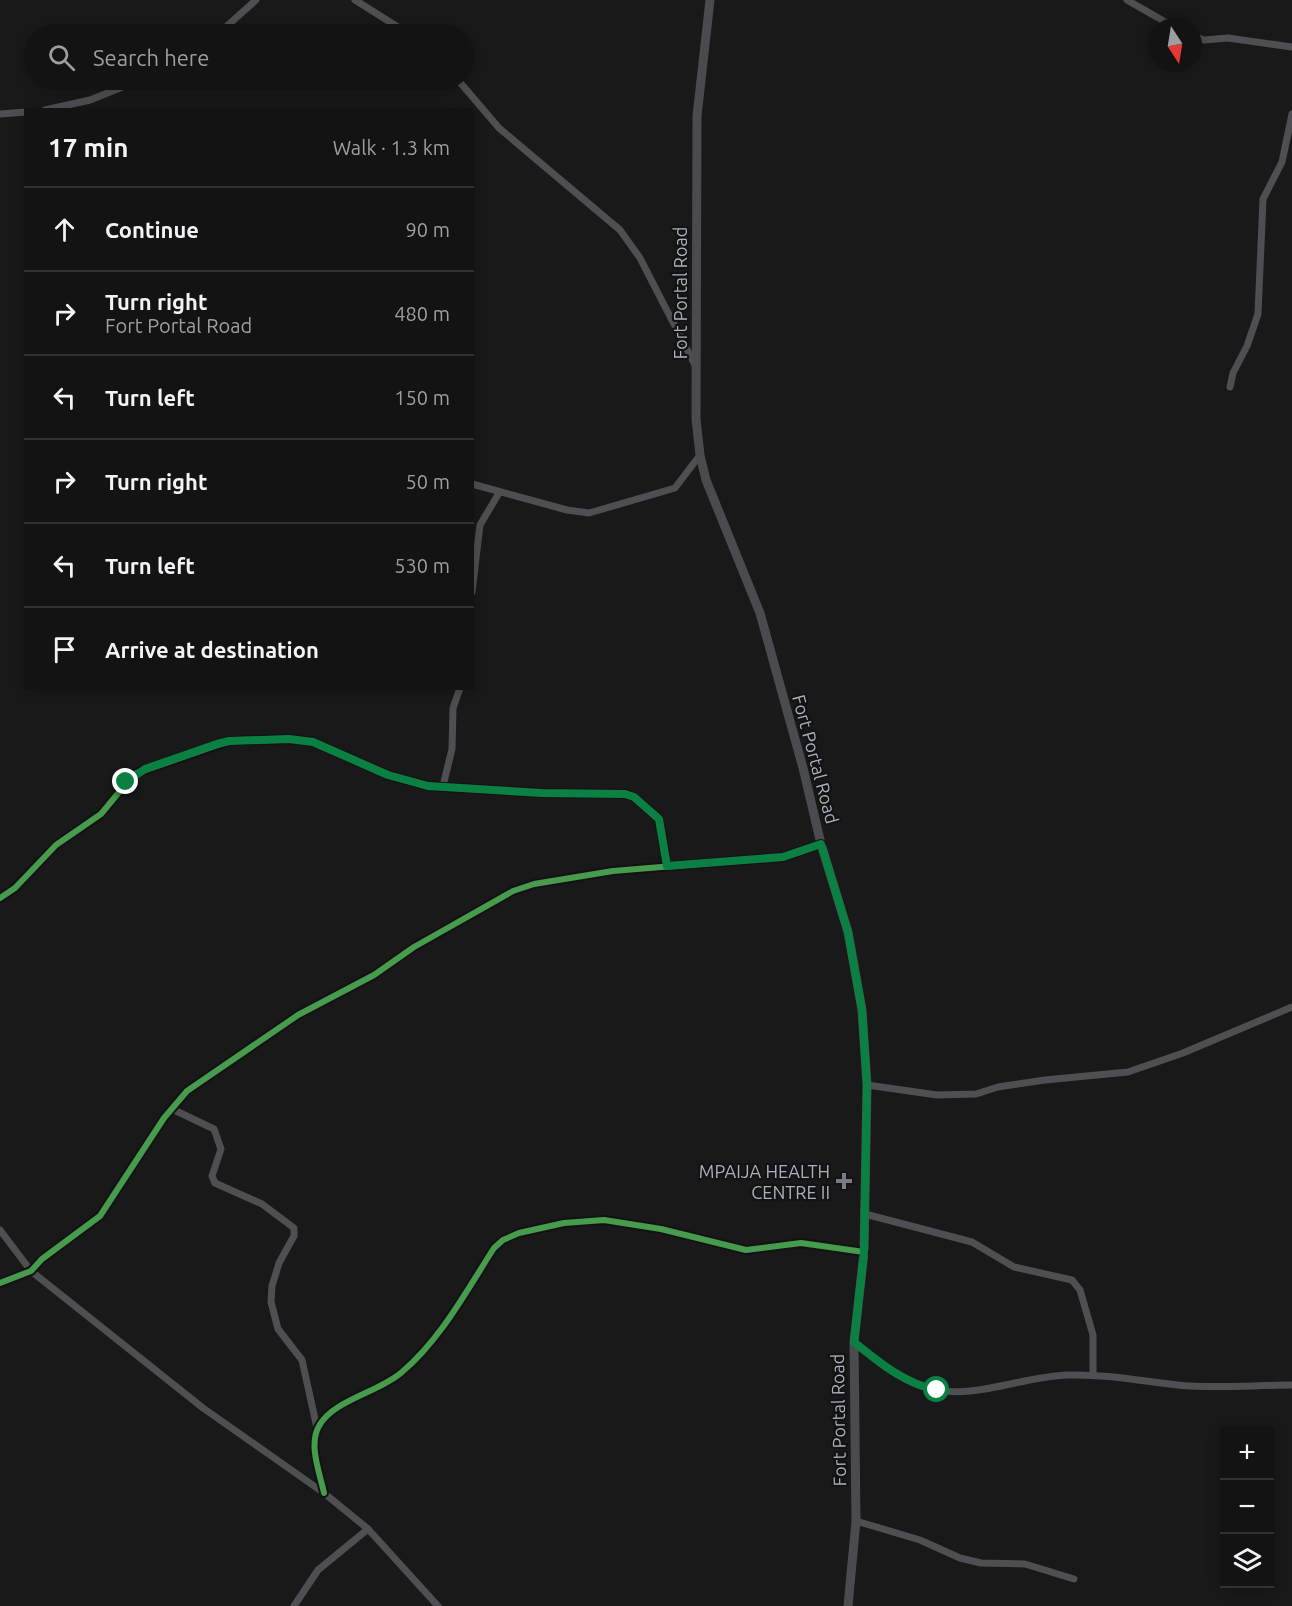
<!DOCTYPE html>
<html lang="en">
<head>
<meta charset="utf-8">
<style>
	body { margin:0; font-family:Ubuntu,sans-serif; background:#1c1c1c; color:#f1f3f6 }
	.controls { position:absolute; right:18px; bottom:18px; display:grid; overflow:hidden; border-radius:0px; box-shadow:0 3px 15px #0003 }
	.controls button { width:54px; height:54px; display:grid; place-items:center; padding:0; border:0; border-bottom:2px solid #323233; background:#131313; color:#f1f3f6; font:30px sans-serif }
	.compass { position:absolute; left:1148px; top:18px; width:54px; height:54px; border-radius:50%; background:#131313; box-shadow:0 3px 15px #0003; rotate:168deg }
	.stop { position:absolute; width:18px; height:18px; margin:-14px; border:4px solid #0b8043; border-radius:50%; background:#fff }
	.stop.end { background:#0b8043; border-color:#fff; box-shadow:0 2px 6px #0008 }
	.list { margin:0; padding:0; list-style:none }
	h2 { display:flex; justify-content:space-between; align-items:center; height:78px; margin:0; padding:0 24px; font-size:26px }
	h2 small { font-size:20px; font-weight:400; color:#9d9ea0 }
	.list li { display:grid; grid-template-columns:39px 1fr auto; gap:18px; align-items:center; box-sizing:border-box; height:84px; padding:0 24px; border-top:2px solid #323233 }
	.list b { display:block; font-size:22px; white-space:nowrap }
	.list p { margin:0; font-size:20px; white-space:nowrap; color:#9d9ea0 }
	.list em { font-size:20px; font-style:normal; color:#9d9ea0 }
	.icon { flex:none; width:33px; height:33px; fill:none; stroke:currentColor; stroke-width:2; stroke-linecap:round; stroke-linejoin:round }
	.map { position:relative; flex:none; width:1292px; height:1606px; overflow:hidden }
	.search { position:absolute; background:#131313; box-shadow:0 3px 15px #0003; left:24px; top:24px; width:450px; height:66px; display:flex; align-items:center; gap:15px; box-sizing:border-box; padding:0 21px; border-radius:33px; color:#9d9ea0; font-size:22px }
	.panel { position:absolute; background:#131313; box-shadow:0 3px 15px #0003; left:24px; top:108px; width:450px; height:582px; border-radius:0px }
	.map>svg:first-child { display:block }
</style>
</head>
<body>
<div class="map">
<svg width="1292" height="1606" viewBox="0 0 1292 1606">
	<rect width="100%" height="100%" fill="#191919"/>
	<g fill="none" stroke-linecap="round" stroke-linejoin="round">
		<g stroke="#4d4f52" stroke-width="7">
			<path d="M355,0L409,34"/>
			<path d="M1127,0L1174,27"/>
			<path d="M218,34L256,0"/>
			<path d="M1193,36L1204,40L1228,38L1292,47"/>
			<path d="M458,80L499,128L620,230L640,258L695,365"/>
			<path d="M45,110L90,100L140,80"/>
			<path d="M0,114L26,112"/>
			<path d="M1230,387L1233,373L1247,346L1258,314L1263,199L1282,162L1292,114"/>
			<path d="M472,484L567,510L589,513L675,488L700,455"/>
			<path d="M472,592L480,525L499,493"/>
			<path d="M443,786L452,749L453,708L460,688"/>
			<path d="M0,898L15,888L56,845L101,814L134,774L229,741L289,739L313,742L388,775L428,786L542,793L625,794L634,797L659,819L667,866"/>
			<path d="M867,1085L937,1095L976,1094L998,1087L1045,1080L1128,1072L1183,1053L1292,1007"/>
			<path d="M172,1109L214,1129L221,1149L212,1176L215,1183L262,1204L294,1228V1236L279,1263L272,1286L271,1302L278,1329L302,1360L317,1428"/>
			<path d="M865,1214L972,1242L1014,1267L1072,1280L1080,1290L1093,1335V1375"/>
			<path d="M0,1230L31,1271L203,1408L324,1493L368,1529L438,1606"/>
			<path d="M0,1283L31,1271L42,1259L100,1216L164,1118L187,1091L298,1015L374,975L414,947L513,891L534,884L613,871L783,857L821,844"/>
			<path d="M854,1342C876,1360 899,1380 927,1388C973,1401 1022,1376 1068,1375C1105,1374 1141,1381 1177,1385C1215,1389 1254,1385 1292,1385"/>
			<path d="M324,1493C320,1473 308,1445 319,1426C333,1400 380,1392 402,1372C441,1339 467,1290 494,1248L503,1240L519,1233L564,1223L604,1220L661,1229L746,1250L801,1243L864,1252"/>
			<path d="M856,1521L920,1540L960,1558L981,1563L1025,1564L1074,1579"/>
			<path d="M294,1606L318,1570L368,1529"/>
		</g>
		<path stroke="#4a4b4e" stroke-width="9" d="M710,0L697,116L696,419L700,455L706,480L760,613L803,768L821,844L848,932L862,1010L867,1085L864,1252L854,1342L856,1521L848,1606"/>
		<g stroke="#131315" stroke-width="10">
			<g id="cycleway">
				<path d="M0,898L15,888L56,845L101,814L134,774L229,741L289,739L313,742L388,775L428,786L542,793L625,794L634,797L659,819L667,866"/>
				<path d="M0,1283L31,1271L42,1259L100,1216L164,1118L187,1091L298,1015L374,975L414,947L513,891L534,884L613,871L783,857L821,844"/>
				<path d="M324,1493C320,1473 308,1445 319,1426C333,1400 380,1392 402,1372C441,1339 467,1290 494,1248L503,1240L519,1233L564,1223L604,1220L661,1229L746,1250L801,1243L864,1252"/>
			</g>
		</g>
		<use href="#cycleway" stroke="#469c4c" stroke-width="6"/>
	</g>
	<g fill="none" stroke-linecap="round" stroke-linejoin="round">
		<path stroke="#0b8043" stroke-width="8" d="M126,782L145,769L217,744L229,741L289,739L313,742L388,775L428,786L542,793L625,794L634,797L659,819L667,866L783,857L821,844L848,932L862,1010L867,1085L864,1252L854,1342C879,1362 905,1384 937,1390"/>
	</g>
	<path fill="#777c82" stroke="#131315" stroke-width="2" d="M841 1172h6v6h6v6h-6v6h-6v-6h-6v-6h6z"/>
	<g text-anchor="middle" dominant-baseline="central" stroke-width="4.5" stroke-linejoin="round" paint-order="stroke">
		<g font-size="18" fill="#aab1ba" stroke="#131315">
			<text transform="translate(680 293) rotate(-90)">Fort Portal Road</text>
			<text transform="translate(816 759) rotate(75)">Fort Portal Road</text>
			<text transform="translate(838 1420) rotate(-91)">Fort Portal Road</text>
		</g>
		<g font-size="18" fill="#aab1ba" stroke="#131315" text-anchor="end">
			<text x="830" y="1171">MPAIJA HEALTH<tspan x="830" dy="21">CENTRE II</tspan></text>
		</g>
	</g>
</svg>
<div class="controls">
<button>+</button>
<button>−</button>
<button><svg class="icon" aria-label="layers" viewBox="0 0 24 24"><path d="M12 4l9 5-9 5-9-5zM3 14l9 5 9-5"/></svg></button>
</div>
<svg class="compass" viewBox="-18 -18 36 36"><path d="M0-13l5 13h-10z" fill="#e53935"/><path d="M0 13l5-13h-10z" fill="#9d9ea0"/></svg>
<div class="stop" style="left:937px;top:1390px"></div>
<div class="stop end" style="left:126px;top:782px"></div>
<div class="search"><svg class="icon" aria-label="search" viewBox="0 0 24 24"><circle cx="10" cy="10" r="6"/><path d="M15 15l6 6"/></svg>Search here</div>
<section class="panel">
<h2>17 min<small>Walk · 1.3 km</small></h2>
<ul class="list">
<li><svg class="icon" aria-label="ahead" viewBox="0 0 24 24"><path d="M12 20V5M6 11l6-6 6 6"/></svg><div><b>Continue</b></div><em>90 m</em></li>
<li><svg class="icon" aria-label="right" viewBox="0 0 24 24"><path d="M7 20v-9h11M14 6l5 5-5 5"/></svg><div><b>Turn right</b><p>Fort Portal Road</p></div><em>480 m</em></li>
<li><svg class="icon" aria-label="left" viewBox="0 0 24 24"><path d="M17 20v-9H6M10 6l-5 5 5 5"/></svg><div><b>Turn left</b></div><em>150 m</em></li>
<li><svg class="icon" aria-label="right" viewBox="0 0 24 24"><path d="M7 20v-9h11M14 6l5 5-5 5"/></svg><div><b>Turn right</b></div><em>50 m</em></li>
<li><svg class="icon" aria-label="left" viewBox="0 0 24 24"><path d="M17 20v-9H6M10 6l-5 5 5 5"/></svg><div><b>Turn left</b></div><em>530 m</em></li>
<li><svg class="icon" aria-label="arrive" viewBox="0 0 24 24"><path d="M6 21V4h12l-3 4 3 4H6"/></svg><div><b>Arrive at destination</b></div></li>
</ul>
</section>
</div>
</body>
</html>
